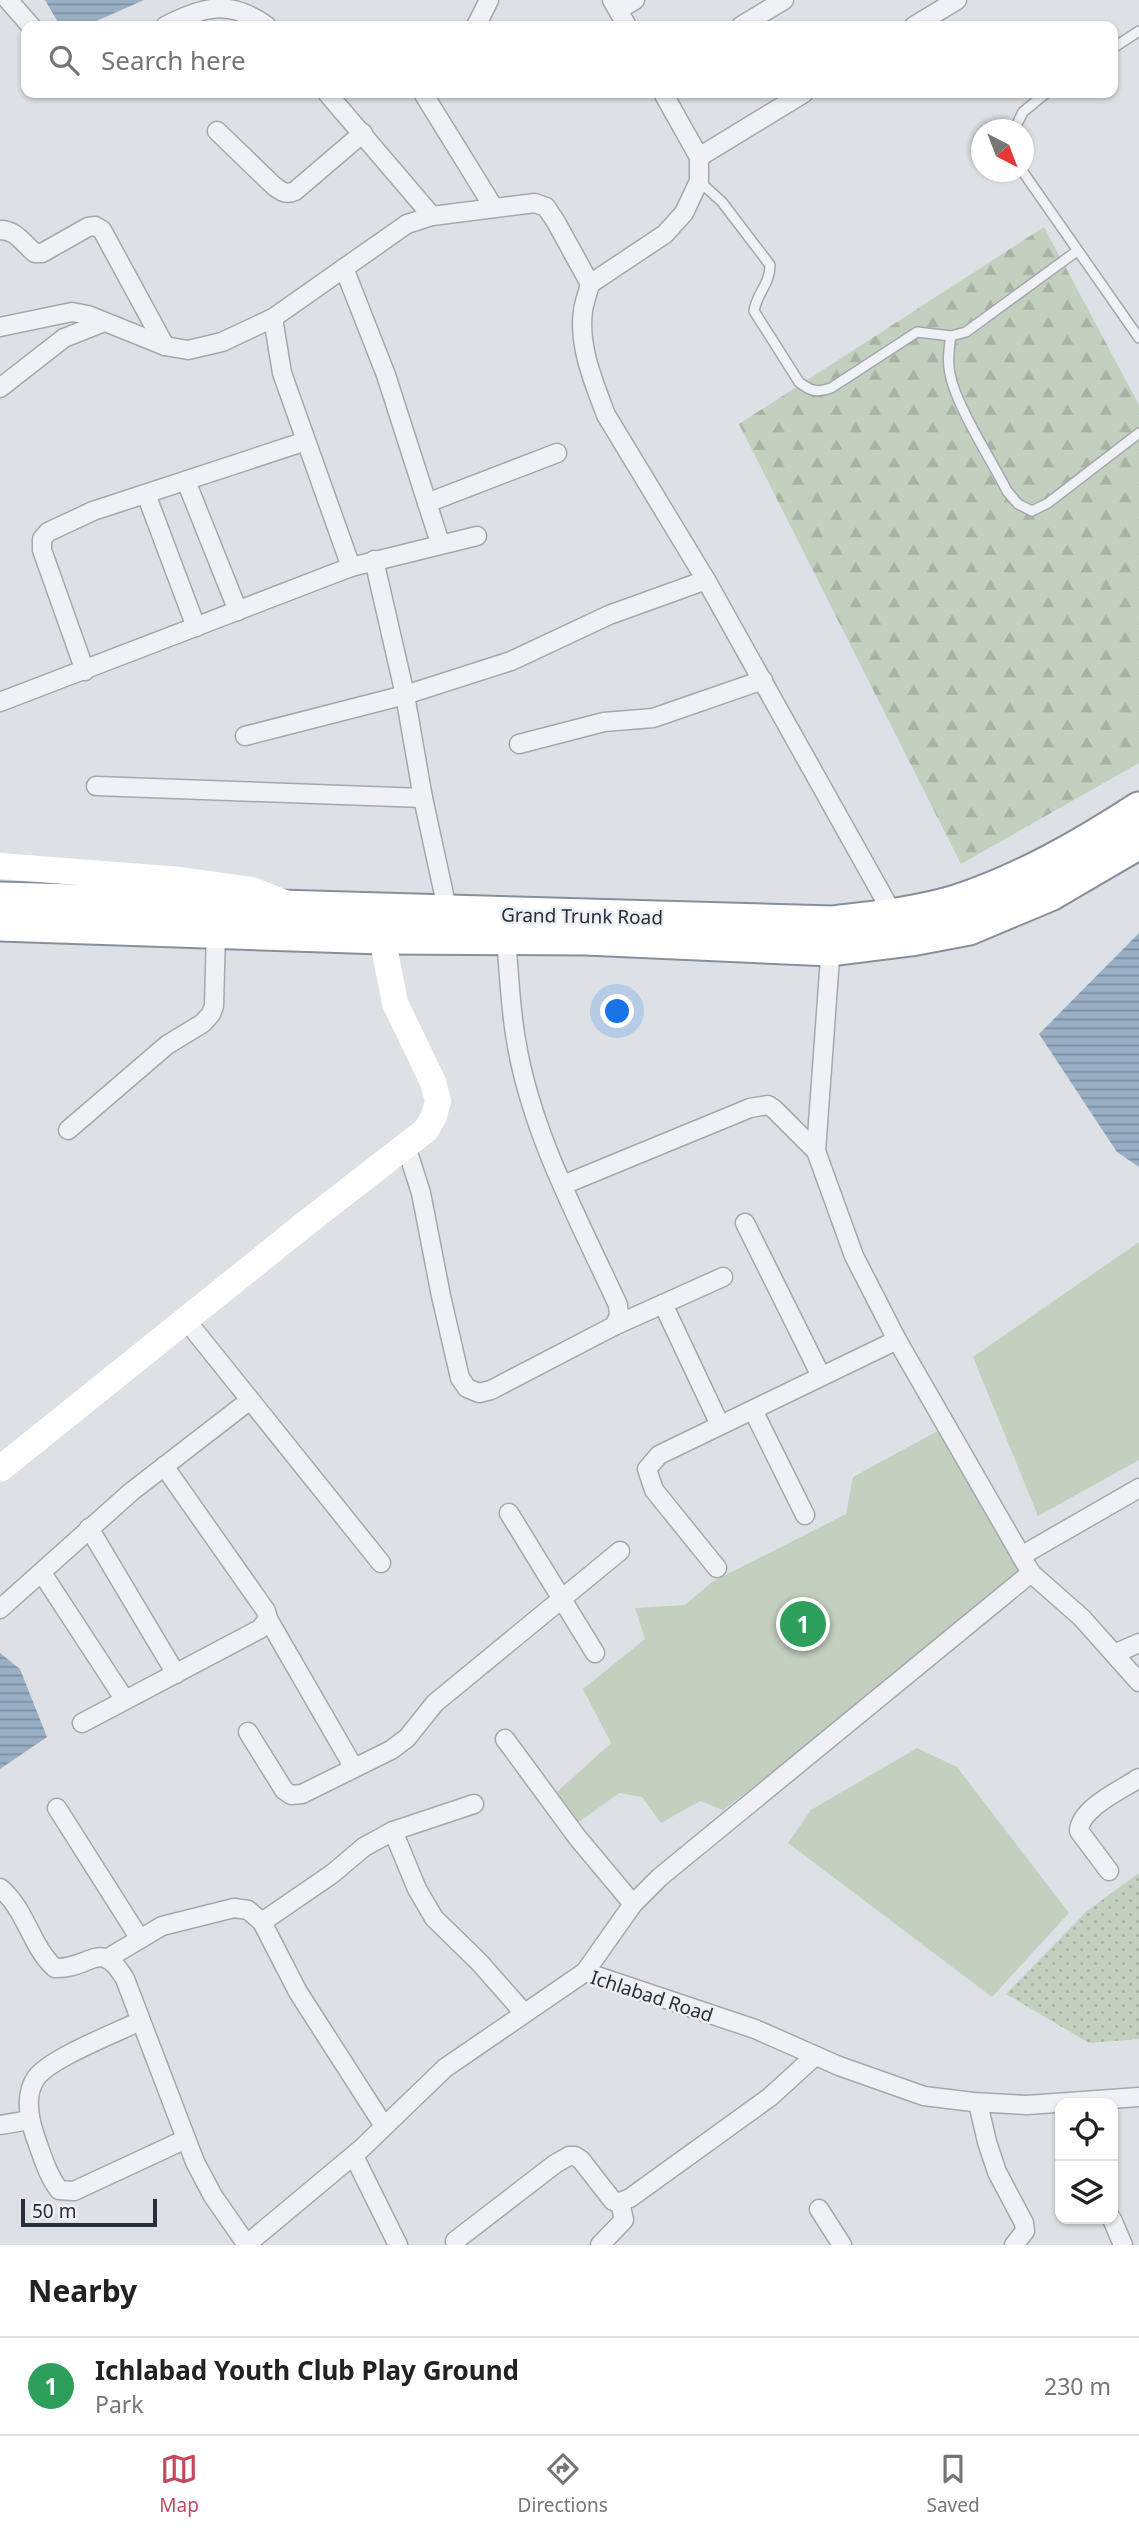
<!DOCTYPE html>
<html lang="en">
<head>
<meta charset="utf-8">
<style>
	body { margin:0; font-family:"Noto Sans",sans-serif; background:#f6f6f6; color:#222 }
	.controls { position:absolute; right:21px; bottom:21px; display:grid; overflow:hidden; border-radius:14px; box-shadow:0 2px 5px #0004 }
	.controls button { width:63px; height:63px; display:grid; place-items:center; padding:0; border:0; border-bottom:2px solid #e0e0e0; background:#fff; color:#222; font:35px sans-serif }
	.compass { position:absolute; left:971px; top:119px; width:63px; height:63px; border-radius:50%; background:#fff; box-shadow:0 2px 5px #0004; rotate:138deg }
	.scale { position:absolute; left:21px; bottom:18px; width:136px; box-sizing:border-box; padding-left:7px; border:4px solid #282f3b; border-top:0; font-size:19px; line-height:24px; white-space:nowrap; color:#282f3b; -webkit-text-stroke:5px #ecf0f4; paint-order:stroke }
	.you { position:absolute; left:618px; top:1012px; width:24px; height:24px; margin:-18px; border:5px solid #fff; border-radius:50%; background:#1a73e8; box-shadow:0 0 0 10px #1a73e833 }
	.badge { display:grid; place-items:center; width:46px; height:46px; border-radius:50%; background:#c34a5e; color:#fff; font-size:23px; font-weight:700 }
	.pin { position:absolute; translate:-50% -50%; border:4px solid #fff; box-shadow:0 2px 7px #0006 }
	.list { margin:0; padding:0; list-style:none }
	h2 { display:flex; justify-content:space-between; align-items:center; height:91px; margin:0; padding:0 28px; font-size:30px }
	h2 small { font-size:23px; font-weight:400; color:#767676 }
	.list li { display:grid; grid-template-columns:46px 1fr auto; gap:21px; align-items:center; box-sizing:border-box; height:98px; padding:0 28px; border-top:2px solid #e0e0e0 }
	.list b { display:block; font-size:26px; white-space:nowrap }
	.list p { margin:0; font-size:23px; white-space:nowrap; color:#767676 }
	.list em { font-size:23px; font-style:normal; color:#767676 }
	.icon { flex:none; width:38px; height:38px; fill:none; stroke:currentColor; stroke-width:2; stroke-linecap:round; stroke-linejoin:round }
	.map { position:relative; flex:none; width:1139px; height:2245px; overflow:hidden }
	.search { position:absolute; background:#fff; box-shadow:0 2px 5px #0004; left:21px; right:21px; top:21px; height:77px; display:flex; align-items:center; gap:18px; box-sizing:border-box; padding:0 24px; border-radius:14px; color:#767676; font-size:26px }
	.sheet { height:189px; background:#fff }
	nav { display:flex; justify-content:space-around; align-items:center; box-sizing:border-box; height:98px; border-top:2px solid #e0e0e0; background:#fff; font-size:19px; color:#767676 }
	nav a { display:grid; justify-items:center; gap:4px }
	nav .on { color:#c34a5e }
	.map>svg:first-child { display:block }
</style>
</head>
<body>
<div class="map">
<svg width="1139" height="2245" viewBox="0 0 1139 2245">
	<defs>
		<pattern id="grass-dots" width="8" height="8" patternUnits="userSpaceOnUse" patternTransform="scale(1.75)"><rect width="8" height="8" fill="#c3cfbf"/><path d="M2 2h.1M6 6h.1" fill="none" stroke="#a8b2a5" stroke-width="1.8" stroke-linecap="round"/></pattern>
		<pattern id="forest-firs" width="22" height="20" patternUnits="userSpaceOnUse" patternTransform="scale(1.75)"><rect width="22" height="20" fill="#c3cfbf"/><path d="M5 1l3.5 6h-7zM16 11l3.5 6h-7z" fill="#a8b2a5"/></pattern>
		<pattern id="water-rules" width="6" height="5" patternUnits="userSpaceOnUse" patternTransform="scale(1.75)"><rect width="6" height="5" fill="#9aafc4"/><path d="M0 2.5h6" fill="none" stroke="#7e8fa0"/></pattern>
	</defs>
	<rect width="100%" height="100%" fill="#dde1e6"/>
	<path fill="url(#grass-dots)" d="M1139,1873V2039L1089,2043L1006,1994L1087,1911Z"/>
	<path fill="url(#forest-firs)" d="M1044,227L1139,405V763L961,864L739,424Z"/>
	<g fill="#c3cfbf">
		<path d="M1139,1242V1460L1038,1516L973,1357Z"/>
		<path d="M945,1427L1031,1573L723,1810L700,1801L661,1823L642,1797L619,1793L579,1822L557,1792L611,1743L583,1689L645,1639L635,1608L685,1605L712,1582L846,1514L853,1477Z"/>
		<path d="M917,1748L957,1767L1069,1913L992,1997L788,1843L811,1810Z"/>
	</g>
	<g fill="url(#water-rules)">
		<path d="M45,0H144L85,26H60Z"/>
		<path d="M1139,933V1167L1117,1152L1039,1034Z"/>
		<path d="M0,1653L20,1669L47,1737L0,1769Z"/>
	</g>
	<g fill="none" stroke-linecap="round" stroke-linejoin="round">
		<g stroke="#a3a8af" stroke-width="12">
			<g id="lane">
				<path d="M1113,48L1139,31"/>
				<path d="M1014,130L1023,112L1046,93"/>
				<path d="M1023,172L1139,338"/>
				<path d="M699,181L722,202L770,265C770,285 757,292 754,311L799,382C810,391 817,393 831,388L917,332L951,336L966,332L1077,251"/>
				<path d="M951,336C949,348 947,361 950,374C956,406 991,459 1007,491L1018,504L1032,511L1048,503L1139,433"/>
			</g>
		</g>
		<g stroke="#a3a8af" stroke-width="21">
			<g id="street">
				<path d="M8,0L31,26"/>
				<path d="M612,0L627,26"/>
				<path d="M618,10L635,0"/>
				<path d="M165,26C206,5 231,0 267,26"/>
				<path d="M476,26L489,0"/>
				<path d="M741,26L784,0"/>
				<path d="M914,26L957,0"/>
				<path d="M327,93L432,216"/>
				<path d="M423,93L494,208"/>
				<path d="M663,93L699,157V181L684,213L665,234L590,284C588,293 584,302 583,311C578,346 594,383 606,415L706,580L894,916"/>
				<path d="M217,131L274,186C282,192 286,195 295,191L363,133"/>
				<path d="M699,157L804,93"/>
				<path d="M0,230C17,230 23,244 35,253H42L88,227L95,226L102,230L165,346"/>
				<path d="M344,268L386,375L440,543"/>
				<path d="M273,318L282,373L351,567"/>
				<path d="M0,327L72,312L88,315L165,346L188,350L222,342L273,318L407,224L432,216L535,203L546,207L556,222L590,284"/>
				<path d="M0,388L64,338L102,323"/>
				<path d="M186,481L238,611"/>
				<path d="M146,494L196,627"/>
				<path d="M427,503L557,453"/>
				<path d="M374,560L405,695L423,798L448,913"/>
				<path d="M85,671L42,550V539L48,532L93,511L306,441"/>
				<path d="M0,702L351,567L477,536"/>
				<path d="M245,736L405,695L511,661L609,615L706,580"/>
				<path d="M519,744L604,722L653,718L763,680"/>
				<path d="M96,786L423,798"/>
				<path d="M68,1130L167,1045L203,1023L211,1014L214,1006L216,931"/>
				<path d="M406,1146L421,1193L441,1296L460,1378L467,1388L479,1393L491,1390L614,1326L619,1316L618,1305C579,1220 531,1133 516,1040C510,1006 509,971 506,938"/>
				<path d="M563,1185L750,1108L768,1105L774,1109L816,1151"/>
				<path d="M745,1223L821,1376"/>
				<path d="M663,1304L720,1425"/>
				<path d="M186,1320L381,1563"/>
				<path d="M614,1326L723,1277"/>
				<path d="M753,1410L805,1515"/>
				<path d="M509,1513L595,1653"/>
				<path d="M89,1528L176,1674"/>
				<path d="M1021,1556L1139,1488"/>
				<path d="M717,1568L654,1490L647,1469L659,1455L897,1340"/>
				<path d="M42,1573L125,1700"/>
				<path d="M1031,1573L1082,1618L1139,1682"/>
				<path d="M0,1609L131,1492L250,1400"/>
				<path d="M268,1619L354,1768"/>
				<path d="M1114,1654L1139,1643"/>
				<path d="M82,1723L260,1629L268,1619L266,1611L164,1466"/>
				<path d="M248,1732L284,1790L291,1795L302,1794L391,1750L407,1738L435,1703L620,1551"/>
				<path d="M505,1739L577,1837L633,1904"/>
				<path d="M57,1808L140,1939"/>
				<path d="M393,1831L417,1889L434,1918L480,1963L524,2013"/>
				<path d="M1109,1871L1079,1831C1080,1808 1121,1790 1139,1778"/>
				<path d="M0,1888C26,1909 31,1947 55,1968C92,1969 100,1937 125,1979L195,2162L213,2196L247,2245"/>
				<path d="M262,1922L332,1874L364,1847L393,1831L474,1804"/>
				<path d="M108,1958L162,1926L234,1908L248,1910L262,1922L298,1992L384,2126"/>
				<path d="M585,1972L633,1904L660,1877L1031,1573L897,1340L854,1256L816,1151L831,944"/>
				<path d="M140,2021C116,2033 50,2058 36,2078C24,2095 29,2118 35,2136C42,2155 47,2174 59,2190L74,2191L186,2139"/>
				<path d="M978,2103L987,2142L997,2172L1024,2223L1025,2231L1014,2245"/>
				<path d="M0,2125L30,2120"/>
				<path d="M354,2156L398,2245"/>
				<path d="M819,2209L842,2245"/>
				<path d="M1112,2219L1123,2245"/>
				<path d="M455,2241L555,2164L569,2156H575L581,2160L613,2201L620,2202L630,2198L770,2097L815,2056"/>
				<path d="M246,2245L361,2149L445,2068L585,1972L755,2029L839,2066L924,2096L973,2102L1027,2105L1139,2097"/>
				<path d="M600,2245L624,2220L620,2202"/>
			</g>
		</g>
		<g stroke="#868f9b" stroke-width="37">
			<g id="highway">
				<path d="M0,899L833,923C874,918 916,914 956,902C1021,881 1082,846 1139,809"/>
				<path d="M0,924L382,937L586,938L831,949L911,939L969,928L1050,894L1139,842"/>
			</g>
		</g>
		<use href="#lane" stroke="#f0f1f5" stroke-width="9"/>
		<use href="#street" stroke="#f0f1f5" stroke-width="18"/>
		<g stroke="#fff" stroke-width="26">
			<path d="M0,866L181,880L252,890L285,903"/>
			<path d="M0,1469L305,1224L426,1130L434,1116L438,1101L433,1082L395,1003L382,937"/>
		</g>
		<use href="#highway" stroke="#fff" stroke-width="33"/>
	</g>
	<g text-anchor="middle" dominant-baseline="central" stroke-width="5" stroke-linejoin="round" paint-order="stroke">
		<g font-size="19" fill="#282f3b" stroke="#ecf0f4">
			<text transform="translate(582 916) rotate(1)">Grand Trunk Road</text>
			<text transform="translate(652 1996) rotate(18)">Ichlabad Road</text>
		</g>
	</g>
</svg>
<div class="controls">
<button><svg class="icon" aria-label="locate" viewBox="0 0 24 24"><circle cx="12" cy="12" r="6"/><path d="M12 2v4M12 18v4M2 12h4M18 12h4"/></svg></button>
<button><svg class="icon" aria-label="layers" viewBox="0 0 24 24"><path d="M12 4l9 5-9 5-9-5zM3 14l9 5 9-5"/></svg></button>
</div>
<svg class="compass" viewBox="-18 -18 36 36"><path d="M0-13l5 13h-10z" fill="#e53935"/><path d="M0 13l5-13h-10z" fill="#767676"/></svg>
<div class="scale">50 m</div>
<div class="you"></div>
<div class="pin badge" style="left:803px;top:1624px;background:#2e9e5b">1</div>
<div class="search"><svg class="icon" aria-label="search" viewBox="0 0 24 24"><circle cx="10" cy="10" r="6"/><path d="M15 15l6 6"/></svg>Search here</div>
</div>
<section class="sheet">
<h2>Nearby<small></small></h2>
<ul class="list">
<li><span class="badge" style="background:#2e9e5b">1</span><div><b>Ichlabad Youth Club Play Ground</b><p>Park</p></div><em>230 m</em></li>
</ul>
</section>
<nav>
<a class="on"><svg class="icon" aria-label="map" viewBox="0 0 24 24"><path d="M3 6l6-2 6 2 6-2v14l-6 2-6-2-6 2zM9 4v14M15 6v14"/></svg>Map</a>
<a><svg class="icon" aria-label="directions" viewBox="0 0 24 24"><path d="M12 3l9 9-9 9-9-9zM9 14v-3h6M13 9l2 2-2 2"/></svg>Directions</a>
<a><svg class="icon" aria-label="saved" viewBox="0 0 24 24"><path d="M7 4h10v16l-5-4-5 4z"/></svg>Saved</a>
</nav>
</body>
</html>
